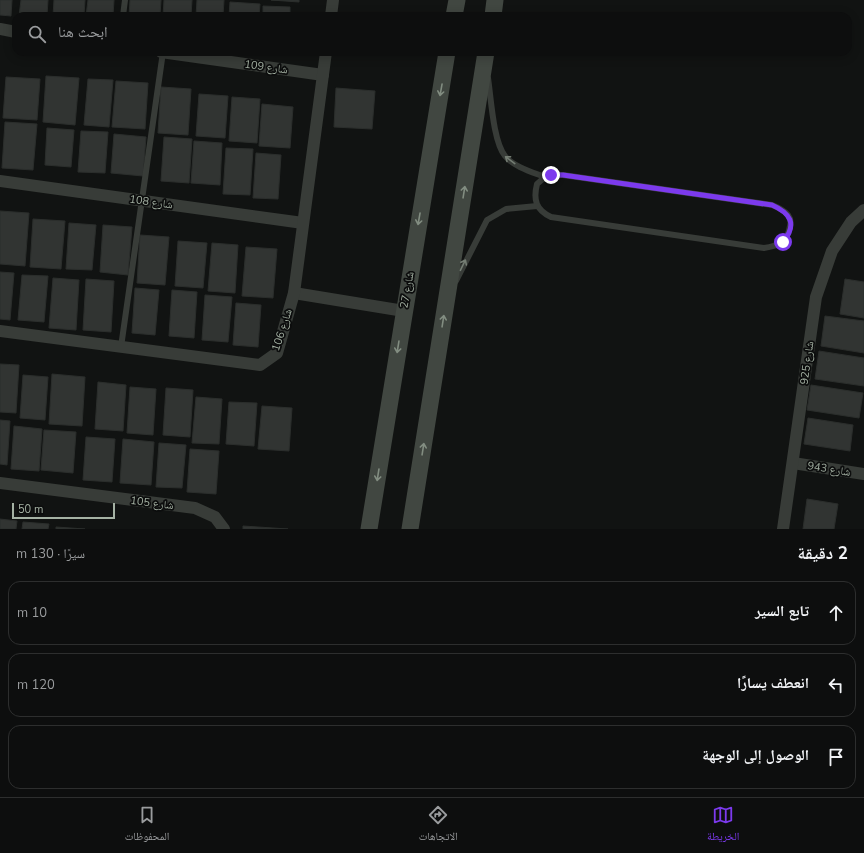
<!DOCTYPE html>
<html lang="ar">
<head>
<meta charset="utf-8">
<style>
	body { margin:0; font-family:"Nunito Sans","Noto Naskh Arabic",sans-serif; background:#1b1c1c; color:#f1f3f6; direction:rtl }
	.scale { position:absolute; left:12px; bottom:10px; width:103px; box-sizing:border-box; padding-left:4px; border:2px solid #a5b2a4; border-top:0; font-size:11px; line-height:14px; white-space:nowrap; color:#a5b2a4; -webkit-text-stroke:3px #0c0d0d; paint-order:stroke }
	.stop { position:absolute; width:12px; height:12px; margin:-9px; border:3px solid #7c3aed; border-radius:50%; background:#fff }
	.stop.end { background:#7c3aed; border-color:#fff; box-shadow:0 1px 4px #0008 }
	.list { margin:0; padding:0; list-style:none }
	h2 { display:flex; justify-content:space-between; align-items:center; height:52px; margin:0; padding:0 16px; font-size:17px }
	h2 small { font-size:13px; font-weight:400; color:#9a9c9e }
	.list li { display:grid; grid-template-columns:26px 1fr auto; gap:12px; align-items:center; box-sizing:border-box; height:64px; margin:0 8px 8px; padding:0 8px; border:1px solid #2d2e2e; border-radius:12px }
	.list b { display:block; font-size:15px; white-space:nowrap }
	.list em { font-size:13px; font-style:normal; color:#9a9c9e }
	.icon { flex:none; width:22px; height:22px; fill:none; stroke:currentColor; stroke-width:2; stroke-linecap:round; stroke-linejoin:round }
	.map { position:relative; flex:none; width:864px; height:529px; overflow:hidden; direction:ltr }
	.search { position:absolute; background:#0d0e0e; box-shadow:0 2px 10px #0003; left:12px; right:12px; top:12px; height:44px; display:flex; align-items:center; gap:10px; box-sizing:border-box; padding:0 14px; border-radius:12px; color:#9a9c9e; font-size:15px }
	.sheet { height:268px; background:#0d0e0e }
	nav { display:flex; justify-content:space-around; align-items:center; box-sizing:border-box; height:56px; border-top:1px solid #2d2e2e; background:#0d0e0e; font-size:11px; color:#9a9c9e }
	nav a { display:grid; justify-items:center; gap:2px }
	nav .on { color:#7c3aed }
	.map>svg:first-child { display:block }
</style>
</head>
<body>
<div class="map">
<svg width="864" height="529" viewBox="0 0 864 529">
	<rect width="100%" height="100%" fill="#111312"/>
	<g fill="#313432" stroke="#2b2e2c">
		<path d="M0,0H12L11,16L0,15Z"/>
		<path d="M21,0H48L47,16H19Z"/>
		<path d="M54,0H85L84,16H53Z"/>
		<path d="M88,0H114L113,16H86Z"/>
		<path d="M130,0H161L160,16H129Z"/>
		<path d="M164,0H192L191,16H163Z"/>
		<path d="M197,0H224L223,16H196Z"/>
		<path d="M271,0H299V2Z"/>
		<path d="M230,2L260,4L259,16H229Z"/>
		<path d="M263,6L290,7V16H263Z"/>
		<path d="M46,76L79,78L75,125L43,122Z"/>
		<path d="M6,77L40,79L37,120L3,118Z"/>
		<path d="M88,79L113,80L109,127L84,125Z"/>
		<path d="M116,81L148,83L145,129L112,127Z"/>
		<path d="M161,87L191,89L188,135L158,133Z"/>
		<path d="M336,88L375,91L372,129L334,127Z"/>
		<path d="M199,94L228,96L225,138L196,136Z"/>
		<path d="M232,97L260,99L257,143L229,141Z"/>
		<path d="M262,104L293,107L290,148L259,146Z"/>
		<path d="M5,122L37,124L33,170L2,168Z"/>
		<path d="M47,128L74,130L71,167L45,165Z"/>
		<path d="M81,131L108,132L105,173L78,172Z"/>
		<path d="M114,134L146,137L143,176L111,173Z"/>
		<path d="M164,137L192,139L189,183L161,181Z"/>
		<path d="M194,141L222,143L220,185L191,183Z"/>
		<path d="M226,148L253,149L250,195L223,194Z"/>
		<path d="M256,153L281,155L278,199L253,198Z"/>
		<path d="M0,211L29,213L25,266L0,264Z"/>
		<path d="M33,219L65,221L61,269L30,267Z"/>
		<path d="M69,223L96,225L92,270L66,269Z"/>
		<path d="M103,225L132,227L128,275L100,272Z"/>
		<path d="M140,235L169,237L165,285L137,283Z"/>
		<path d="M178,241L207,243L203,288L175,286Z"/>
		<path d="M212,243L238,245L235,293L208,291Z"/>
		<path d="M246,247L277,249L273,298L242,296Z"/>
		<path d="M0,272L14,273L10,320L0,319Z"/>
		<path d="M22,275L48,276L44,322L18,320Z"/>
		<path d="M53,278L79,280L76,330L49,328Z"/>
		<path d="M86,279L114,281L111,332L83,330Z"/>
		<path d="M845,279L864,282V318L840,314Z"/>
		<path d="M135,288L159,290L155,335L132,333Z"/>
		<path d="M172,290L197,292L194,338L169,336Z"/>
		<path d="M205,295L232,297L228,342L202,340Z"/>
		<path d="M236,303L261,305L258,347L233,345Z"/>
		<path d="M825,316L864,321V353L821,346Z"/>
		<path d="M819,351L864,358V386L815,379Z"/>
		<path d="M0,364L19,365L16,413L0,412Z"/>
		<path d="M52,374L85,377L82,426L49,424Z"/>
		<path d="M23,375L48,377L45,420L20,418Z"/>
		<path d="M98,382L126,385L123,431L95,429Z"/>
		<path d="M811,385L863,393L859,418L807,410Z"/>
		<path d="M130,387L156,389L153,435L127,433Z"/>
		<path d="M166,388L193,390L190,437L163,435Z"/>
		<path d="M196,397L222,399L219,444L192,443Z"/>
		<path d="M229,402L257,403L254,446L226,444Z"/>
		<path d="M262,406L292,408L289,451L258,449Z"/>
		<path d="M808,418L853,425L850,451L804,444Z"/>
		<path d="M0,420L10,421L7,465L0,464Z"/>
		<path d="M14,426L42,429L39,471L11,469Z"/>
		<path d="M44,430L76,432L73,473L41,470Z"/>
		<path d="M86,437L115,439L112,482L83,480Z"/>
		<path d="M123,439L154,442L151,485L120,483Z"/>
		<path d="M159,443L186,445L182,488L156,487Z"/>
		<path d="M190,449L219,451L216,494L187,492Z"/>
		<path d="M807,499L838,504L834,529H803Z"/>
		<path d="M0,519L17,521L16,529H0Z"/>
		<path d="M23,522L49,524L48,529H22Z"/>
		<path d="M243,526L288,529H243Z"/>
		<path d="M56,527L85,529H56Z"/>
	</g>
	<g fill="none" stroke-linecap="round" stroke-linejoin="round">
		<g stroke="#383c38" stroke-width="6">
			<path d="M123,16L125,0"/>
			<path d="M488,78C491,97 493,141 505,156C514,167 532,172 545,177"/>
			<path d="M551,175H563L772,205C777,207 784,210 788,215C791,219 791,222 790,226C788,241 778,246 764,248L551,217C536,210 533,200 537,184L545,177Z"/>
			<path d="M456,281L487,220L506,209L537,206"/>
			<path d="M121,347L163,52"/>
		</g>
		<g stroke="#383c38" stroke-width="12">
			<path d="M331,16L333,0"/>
			<path d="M0,29L16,32"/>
			<path d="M161,52L323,75"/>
			<path d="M0,181L303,223"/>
			<path d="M294,293L404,311"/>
			<path d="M0,331L260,365L277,353L294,293L326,52"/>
			<path d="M793,463L864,474"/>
			<path d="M0,483L195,508L215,517L224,529"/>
			<path d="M783,529L816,297L832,251L851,222L864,210"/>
		</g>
		<g stroke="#414741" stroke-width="17">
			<path d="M454,16L457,0"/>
			<path d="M493,16L495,0"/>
			<path d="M369,529L447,52"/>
			<path d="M410,529L486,52"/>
		</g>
	</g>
	<defs><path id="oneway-shaft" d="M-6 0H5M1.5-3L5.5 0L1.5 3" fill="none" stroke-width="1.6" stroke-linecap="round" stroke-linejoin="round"/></defs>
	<g stroke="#828d81">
		<use href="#oneway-shaft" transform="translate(441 90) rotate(100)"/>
		<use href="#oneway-shaft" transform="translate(464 192) rotate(-81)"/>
		<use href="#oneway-shaft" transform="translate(419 219) rotate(100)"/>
		<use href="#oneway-shaft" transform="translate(443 321) rotate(-81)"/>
		<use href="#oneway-shaft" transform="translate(398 347) rotate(99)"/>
		<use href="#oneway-shaft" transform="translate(423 449) rotate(-81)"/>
		<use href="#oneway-shaft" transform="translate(378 475) rotate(99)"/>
	</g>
	<g stroke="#747d73">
		<use href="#oneway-shaft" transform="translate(510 160) rotate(-143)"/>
		<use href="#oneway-shaft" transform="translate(463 265) rotate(-64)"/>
	</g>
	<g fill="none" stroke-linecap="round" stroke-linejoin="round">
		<path stroke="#7c3aed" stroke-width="5" d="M551,175H563L772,205C790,213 798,224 783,242"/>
	</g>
	<g text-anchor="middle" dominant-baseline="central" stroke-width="3.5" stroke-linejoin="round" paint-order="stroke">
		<g font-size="11" fill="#a5b2a4" stroke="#0c0d0d">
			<text transform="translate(266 67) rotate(8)">شارع 109</text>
			<text transform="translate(151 202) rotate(8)">شارع 108</text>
			<text transform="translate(407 290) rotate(-80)">شارع 27</text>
			<text transform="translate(282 330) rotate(-72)">شارع 106</text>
			<text transform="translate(807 363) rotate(-82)">شارع 925</text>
			<text transform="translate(829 469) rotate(9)">شارع 943</text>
			<text transform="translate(152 503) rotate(7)">شارع 105</text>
		</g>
	</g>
</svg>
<div class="scale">50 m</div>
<div class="stop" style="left:783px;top:242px"></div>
<div class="stop end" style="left:551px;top:175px"></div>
<div class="search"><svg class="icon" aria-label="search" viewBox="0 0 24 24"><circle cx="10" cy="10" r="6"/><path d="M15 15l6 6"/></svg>ابحث هنا</div>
</div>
<section class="sheet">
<h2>2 دقيقة<small>سيرًا · 130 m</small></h2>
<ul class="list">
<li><svg class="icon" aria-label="ahead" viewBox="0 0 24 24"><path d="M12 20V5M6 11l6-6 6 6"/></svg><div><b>تابع السير</b></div><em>10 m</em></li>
<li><svg class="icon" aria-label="left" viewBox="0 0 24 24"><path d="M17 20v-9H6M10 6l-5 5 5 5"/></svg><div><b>انعطف يسارًا</b></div><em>120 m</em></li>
<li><svg class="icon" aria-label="arrive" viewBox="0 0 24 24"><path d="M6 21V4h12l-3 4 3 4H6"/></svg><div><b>الوصول إلى الوجهة</b></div></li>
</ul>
</section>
<nav>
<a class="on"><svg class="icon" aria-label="map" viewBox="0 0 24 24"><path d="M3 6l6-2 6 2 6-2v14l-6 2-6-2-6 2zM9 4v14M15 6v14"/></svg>الخريطة</a>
<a><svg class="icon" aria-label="directions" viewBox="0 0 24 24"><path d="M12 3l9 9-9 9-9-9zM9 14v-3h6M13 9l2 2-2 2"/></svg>الاتجاهات</a>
<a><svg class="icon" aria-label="saved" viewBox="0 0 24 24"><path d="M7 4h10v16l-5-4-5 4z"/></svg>المحفوظات</a>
</nav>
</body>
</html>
